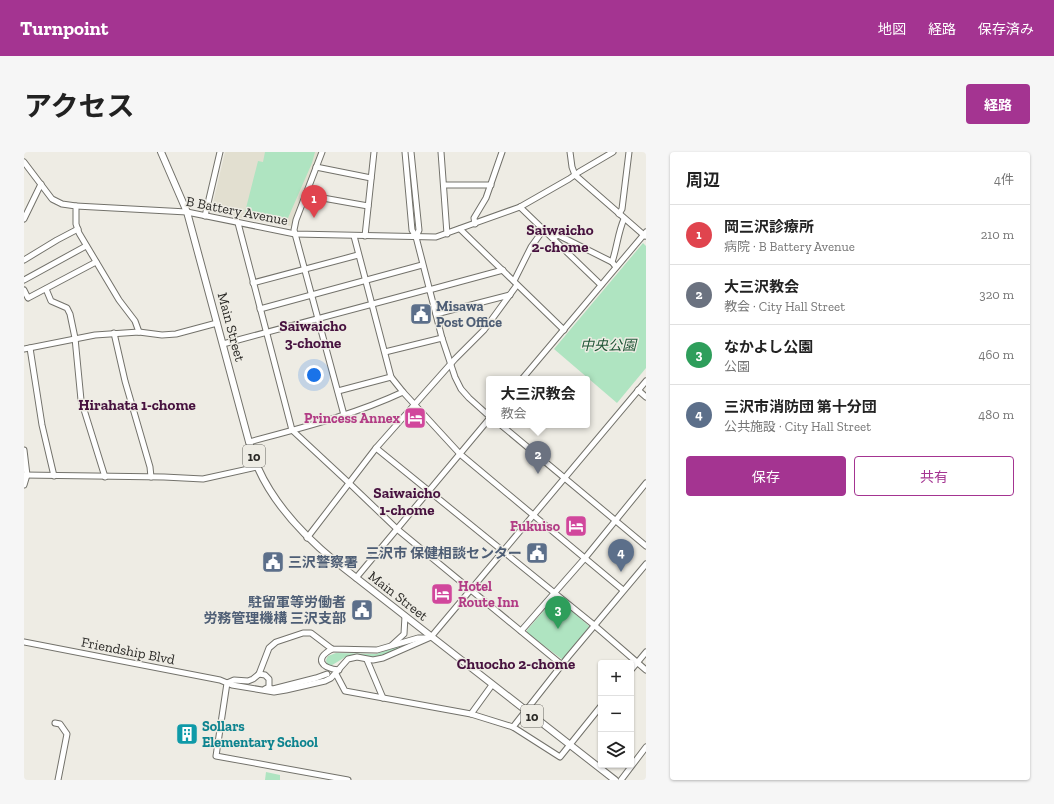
<!DOCTYPE html>
<html lang="ja">
<head>
<meta charset="utf-8">
<style>
	body { margin:0; font-family:"Zilla Slab","Noto Sans JP",serif; background:#f6f6f6; color:#222 }
	.controls { position:absolute; right:12px; bottom:12px; display:grid; overflow:hidden; border-radius:4px; box-shadow:0 1px 3px #0004 }
	.controls button { width:36px; height:36px; display:grid; place-items:center; padding:0; border:0; border-bottom:1px solid #e0e0e0; background:#fff; color:#222; font:20px sans-serif }
	.you { position:absolute; left:290px; top:223px; width:14px; height:14px; margin:-10px; border:3px solid #fff; border-radius:50%; background:#1a73e8; box-shadow:0 0 0 6px #1a73e833 }
	.badge { display:grid; place-items:center; width:26px; height:26px; border-radius:50%; background:#a43491; color:#fff; font-size:13px; font-weight:700 }
	.pin { position:absolute; translate:-50% -33px; filter:drop-shadow(0 1px 2px #0008) }
	.pin::after { content:''; position:absolute; top:21px; width:14px; height:12px; background:inherit; clip-path:polygon(0 0,100% 0,50% 100%) }
	.popup { position:absolute; left:462px; top:224px; width:104px; height:52px; box-sizing:border-box; display:grid; place-content:center; border-radius:4px; background:#fff; filter:drop-shadow(0 1px 3px #0005); font-size:13px; white-space:nowrap; color:#767676 }
	.popup b { font-size:15px; color:#222 }
	.popup::after { content:''; position:absolute; left:50%; top:100%; margin-left:-8px; border:8px solid transparent; border-top-color:#fff }
	.list { margin:0; padding:0; list-style:none }
	h2 { display:flex; justify-content:space-between; align-items:center; height:52px; margin:0; padding:0 16px; font-size:17px }
	h2 small { font-size:13px; font-weight:400; color:#767676 }
	.list li { display:grid; grid-template-columns:26px 1fr auto; gap:12px; align-items:center; box-sizing:border-box; height:60px; padding:0 16px; border-top:1px solid #e0e0e0 }
	.list b { display:block; font-size:15px; white-space:nowrap }
	.list p { margin:0; font-size:13px; white-space:nowrap; color:#767676 }
	.list em { font-size:13px; font-style:normal; color:#767676 }
	.actions { display:flex; gap:8px; padding:12px 16px }
	.actions a { flex:1; padding:9px 0; border:1px solid #a43491; border-radius:4px; text-align:center; font-size:14px; color:#a43491 }
	.actions .main { background:#a43491; color:#fff }
	.icon { flex:none; width:22px; height:22px; fill:none; stroke:currentColor; stroke-width:2; stroke-linecap:round; stroke-linejoin:round }
	.map { position:relative; flex:none; width:622px; height:628px; overflow:hidden; border-radius:4px }
	header { display:flex; align-items:center; gap:24px; box-sizing:border-box; height:56px; padding:0 20px; background:#a43491; color:#fff }
	header strong { font-size:19px }
	nav { display:flex; gap:22px; margin-inline-start:auto; font-size:14px }
	.intro { display:flex; align-items:center; justify-content:space-between; box-sizing:border-box; height:96px; padding:0 24px }
	h1 { margin:0; font-size:28px }
	.button { padding:10px 18px; border-radius:4px; background:#a43491; color:#fff; font-size:14px; font-weight:700 }
	main { display:flex; gap:24px; padding:0 24px }
	aside { flex:1; background:#fff; border-radius:4px; box-shadow:0 1px 3px #0004 }
	.map>svg:first-child { display:block }
</style>
</head>
<body>
<header>
<strong>Turnpoint</strong>
<nav><a>地図</a><a>経路</a><a>保存済み</a></nav>
</header>
<div class="intro"><h1>アクセス</h1><a class="button">経路</a></div>
<main>
<div class="map">
<svg width="622" height="628" viewBox="0 0 622 628">
	<rect width="100%" height="100%" fill="#eeece4"/>
	<path fill="#e2dfd0" d="M201,0H295L267,74L221,67L187,59Z"/>
	<g fill="#afe4c1">
		<path d="M241,0H291L288,11L264,66L260,68L221,60L234,9L239,10Z"/>
		<path d="M619,91L622,94V216L593,251L530,197Z"/>
		<path d="M533,446L565,474V476L539,508L503,481V478L530,447Z"/>
		<path d="M389,489V491C377,496 364,504 351,506C342,507 334,502 326,504C319,505 313,511 306,514L303,513L302,508L304,504L312,501L352,502Z"/>
		<path d="M242,620L256,623V628H241Z"/>
	</g>
	<g fill="none" stroke-linecap="round" stroke-linejoin="round">
		<g stroke="#73726b" stroke-width="7">
			<g id="minor">
				<path d="M298,0L272,68L270,78L320,263"/>
				<path d="M381,0L388,78L392,85L418,186L431,225L437,237L445,246L465,264"/>
				<path d="M387,0L395,78L392,85"/>
				<path d="M417,0L423,82"/>
				<path d="M546,0L548,15L551,23L621,84"/>
				<path d="M0,10L28,47L38,52L52,54V72L55,81L95,148L111,169L115,180"/>
				<path d="M292,15L347,26"/>
				<path d="M420,33H467"/>
				<path d="M282,43L344,54"/>
				<path d="M52,54L163,60L271,82L412,85L496,55L545,27L555,20L589,0"/>
				<path d="M496,55L577,133"/>
				<path d="M595,62L598,57L605,0"/>
				<path d="M181,64L196,0"/>
				<path d="M0,67L17,32"/>
				<path d="M214,71L268,278L325,331L373,377L538,513"/>
				<path d="M451,72L450,66L462,46L478,0"/>
				<path d="M436,77L540,178"/>
				<path d="M341,84L350,0"/>
				<path d="M529,86L534,83L588,110L592,115"/>
				<path d="M0,108L33,88L54,77"/>
				<path d="M588,110C593,96 594,80 600,67"/>
				<path d="M0,128L62,94"/>
				<path d="M490,129L507,95L520,77"/>
				<path d="M229,131L334,103"/>
				<path d="M493,133L460,178L431,207L352,296L570,473L622,518"/>
				<path d="M22,137L27,149L43,156L46,162L51,186L57,248L81,325"/>
				<path d="M0,138L4,146L72,110"/>
				<path d="M405,138L479,118"/>
				<path d="M236,157L398,113"/>
				<path d="M412,162L486,143"/>
				<path d="M90,181L101,229L126,315L127,325"/>
				<path d="M199,192L405,137"/>
				<path d="M6,196L18,273L30,324"/>
				<path d="M0,197L71,183L115,180L138,183L152,182L193,171"/>
				<path d="M361,200L418,186"/>
				<path d="M498,227L622,80"/>
				<path d="M614,238L622,245"/>
				<path d="M314,239L367,225"/>
				<path d="M379,240L436,302L599,438"/>
				<path d="M477,273L622,394"/>
				<path d="M225,290C277,276 330,263 379,240L367,225L330,84"/>
				<path d="M0,298L3,323L0,333"/>
				<path d="M0,323L140,325L179,327L233,315"/>
				<path d="M283,386L352,296"/>
				<path d="M332,426L465,267"/>
				<path d="M497,479L561,406L622,331"/>
				<path d="M0,490L196,528L208,533L250,540L262,538L301,529L307,526L324,507L333,505L349,508L359,506L407,485L622,229"/>
				<path d="M368,493L380,482L381,464"/>
				<path d="M308,497C290,507 297,516 315,518"/>
				<path d="M343,508L359,546"/>
				<path d="M607,518L622,500"/>
				<path d="M235,522L241,523L245,527V535L241,537"/>
				<path d="M312,522L321,539L447,562L468,533"/>
				<path d="M203,531L210,528L224,529L229,527L235,522L245,496L252,490L279,481H287L308,497L353,498L394,486H402"/>
				<path d="M203,531L192,604L324,628"/>
				<path d="M244,536L249,537L292,526L303,522"/>
				<path d="M447,562L489,575L536,605L577,554"/>
				<path d="M31,571L36,572L43,582L34,628"/>
				<path d="M489,575L544,505L622,412"/>
				<path d="M597,628L622,595"/>
			</g>
		</g>
		<g stroke="#73726b" stroke-width="8">
			<path id="major" d="M137,0L163,60L225,290C228,298 230,308 234,316C251,354 280,384 312,410L591,628"/>
		</g>
		<use href="#minor" stroke="#fff" stroke-width="5"/>
		<use href="#major" stroke="#fff" stroke-width="6"/>
	</g>
	<defs>
		<g id="civic-square" transform="scale(1.15)"><rect x="-9" y="-9" width="18" height="18" rx="4" fill="#5c6f8a" stroke="#eeece4"/><path d="M-.6-6.5H3V-4.5H.6V-3L4-1V1h2V6H-6V1h2V-1L-.6-3ZM-1.2 2.5V6h2.4V2.5Z" fill="#fff"/></g>
		<g id="hotel-square" transform="scale(1.15)"><rect x="-9" y="-9" width="18" height="18" rx="4" fill="#d1479c" stroke="#eeece4"/><path d="M-6-4.5h1.5V1H6V5H4.5V3h-9V5H-6ZM-4 0a1.8 1.8 0 1 1 3.6 0ZM.5 0V-2.5h3Q6-2.5 6 0Z" fill="#fff"/></g>
		<g id="building-square" transform="scale(1.15)"><rect x="-9" y="-9" width="18" height="18" rx="4" fill="#0f9aa8" stroke="#eeece4"/><path d="M-4-6H4V6H1V3H-1V6H-4ZM-2.5-4.3h1.7v1.8h-1.7ZM.8-4.3h1.7v1.8H.8ZM-2.5-1h1.7V.8h-1.7ZM.8-1h1.7V.8H.8Z" fill="#fff"/></g>
	</defs>
	<g fill-rule="evenodd">
		<use href="#civic-square" x="397" y="162"/>
		<use href="#hotel-square" x="391" y="266"/>
		<use href="#hotel-square" x="552" y="374"/>
		<use href="#civic-square" x="513" y="401"/>
		<use href="#civic-square" x="249" y="410"/>
		<use href="#hotel-square" x="418" y="442"/>
		<use href="#civic-square" x="338" y="458"/>
		<use href="#building-square" x="163" y="582"/>
	</g>
	<g text-anchor="middle" dominant-baseline="central" stroke-width="3" stroke-linejoin="round" paint-order="stroke">
		<g fill="#eeece4" stroke="#65645f" stroke-width="1">
			<rect x="219" y="293" width="22" height="22" rx="3"/>
			<rect x="497" y="553" width="22" height="22" rx="3"/>
		</g>
		<g font-size="13" font-weight="bold" fill="#2a2926">
			<text x="230" y="304">10</text>
			<text x="508" y="564">10</text>
		</g>
		<g font-size="14" fill="#2a2926" stroke="#eeece4">
			<text transform="translate(213 59) rotate(11)">B Battery Avenue</text>
			<text transform="translate(207 175) rotate(75)">Main Street</text>
			<text transform="translate(374 444) rotate(38)">Main Street</text>
			<text transform="translate(104 499) rotate(11)">Friendship Blvd</text>
		</g>
		<g font-size="14" font-weight="bold" fill="#4e5e75" stroke="#eeece4" text-anchor="start">
			<text x="412" y="154">Misawa<tspan x="412" dy="16">Post Office</tspan></text>
			<text x="498" y="401" text-anchor="end">三沢市 保健相談センター</text>
			<text x="264" y="410">三沢警察署</text>
			<text x="322" y="450" text-anchor="end">駐留軍等労働者<tspan x="322" dy="16">労務管理機構 三沢支部</tspan></text>
		</g>
		<g font-size="14" font-style="italic" fill="#205637" stroke="#eeece4">
			<text x="584" y="193">中央公園</text>
		</g>
		<g font-size="14" font-weight="bold" fill="#b23c85" stroke="#eeece4" text-anchor="end">
			<text x="376" y="266">Princess Annex</text>
			<text x="536" y="374">Fukuiso</text>
			<text x="434" y="434" text-anchor="start">Hotel<tspan x="434" dy="16">Route Inn</tspan></text>
		</g>
		<g font-size="14" font-weight="bold" fill="#0d838f" stroke="#eeece4" text-anchor="start">
			<text x="178" y="574">Sollars<tspan x="178" dy="16">Elementary School</tspan></text>
		</g>
		<g font-size="15" font-weight="bold" fill="#47123f" stroke="#eeece4">
			<text x="536" y="78">Saiwaicho<tspan x="536" dy="17">2-chome</tspan></text>
			<text x="289" y="174">Saiwaicho<tspan x="289" dy="17">3-chome</tspan></text>
			<text x="113" y="253">Hirahata 1-chome</text>
			<text x="383" y="341">Saiwaicho<tspan x="383" dy="17">1-chome</tspan></text>
			<text x="492" y="512">Chuocho 2-chome</text>
		</g>
	</g>
</svg>
<div class="controls">
<button>+</button>
<button>−</button>
<button><svg class="icon" aria-label="layers" viewBox="0 0 24 24"><path d="M12 4l9 5-9 5-9-5zM3 14l9 5 9-5"/></svg></button>
</div>
<div class="you"></div>
<div class="pin badge" style="left:290px;top:66px;background:#e0444e">1</div>
<div class="pin badge" style="left:514px;top:322px;background:#6b7280">2</div>
<div class="popup"><b>大三沢教会</b>教会</div>
<div class="pin badge" style="left:534px;top:477px;background:#2e9e5b">3</div>
<div class="pin badge" style="left:597px;top:420px;background:#5c6f8a">4</div>
</div>
<aside>
<h2>周辺<small>4件</small></h2>
<ul class="list">
<li><span class="badge" style="background:#e0444e">1</span><div><b>岡三沢診療所</b><p>病院 · B Battery Avenue</p></div><em>210 m</em></li>
<li><span class="badge" style="background:#6b7280">2</span><div><b>大三沢教会</b><p>教会 · City Hall Street</p></div><em>320 m</em></li>
<li><span class="badge" style="background:#2e9e5b">3</span><div><b>なかよし公園</b><p>公園</p></div><em>460 m</em></li>
<li><span class="badge" style="background:#5c6f8a">4</span><div><b>三沢市消防団 第十分団</b><p>公共施設 · City Hall Street</p></div><em>480 m</em></li>
</ul>
<div class="actions"><a class="main">保存</a><a>共有</a></div>
</aside>
</main>
</body>
</html>
